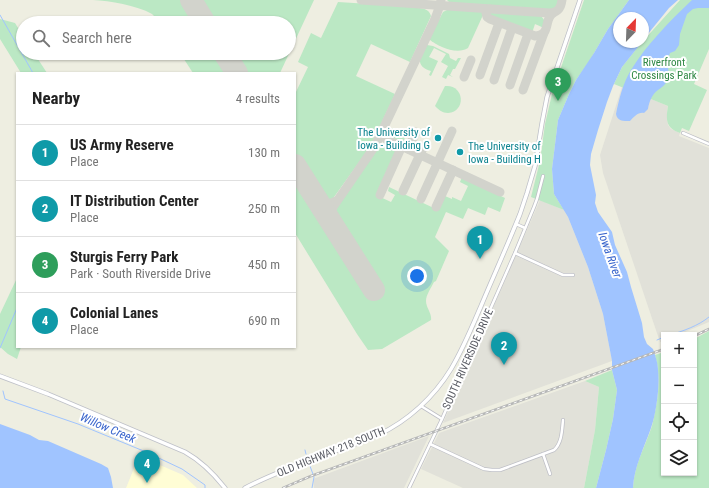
<!DOCTYPE html>
<html lang="en">
<head>
<meta charset="utf-8">
<style>
	body { margin:0; font-family:"Roboto Condensed",sans-serif; background:#f6f6f6; color:#222 }
	.controls { position:absolute; right:12px; bottom:12px; display:grid; overflow:hidden; border-radius:0px; box-shadow:0 1px 3px #0004 }
	.controls button { width:36px; height:36px; display:grid; place-items:center; padding:0; border:0; border-bottom:1px solid #e0e0e0; background:#fff; color:#222; font:20px sans-serif }
	.compass { position:absolute; left:613px; top:12px; width:36px; height:36px; border-radius:50%; background:#fff; box-shadow:0 1px 3px #0004; rotate:23deg }
	.you { position:absolute; left:417px; top:276px; width:14px; height:14px; margin:-10px; border:3px solid #fff; border-radius:50%; background:#1a73e8; box-shadow:0 0 0 6px #1a73e833 }
	.badge { display:grid; place-items:center; width:26px; height:26px; border-radius:50%; background:#f7581e; color:#fff; font-size:13px; font-weight:700 }
	.pin { position:absolute; translate:-50% -33px; filter:drop-shadow(0 1px 2px #0008) }
	.pin::after { content:''; position:absolute; top:21px; width:14px; height:12px; background:inherit; clip-path:polygon(0 0,100% 0,50% 100%) }
	.list { margin:0; padding:0; list-style:none }
	h2 { display:flex; justify-content:space-between; align-items:center; height:52px; margin:0; padding:0 16px; font-size:17px }
	h2 small { font-size:13px; font-weight:400; color:#767676 }
	.list li { display:grid; grid-template-columns:26px 1fr auto; gap:12px; align-items:center; box-sizing:border-box; height:56px; padding:0 16px; border-top:1px solid #e0e0e0 }
	.list b { display:block; font-size:15px; white-space:nowrap }
	.list p { margin:0; font-size:13px; white-space:nowrap; color:#767676 }
	.list em { font-size:13px; font-style:normal; color:#767676 }
	.icon { flex:none; width:22px; height:22px; fill:none; stroke:currentColor; stroke-width:2; stroke-linecap:round; stroke-linejoin:round }
	.map { position:relative; flex:none; width:709px; height:488px; overflow:hidden }
	.search { position:absolute; background:#fff; box-shadow:0 1px 3px #0004; left:16px; top:16px; width:280px; height:44px; display:flex; align-items:center; gap:10px; box-sizing:border-box; padding:0 14px; border-radius:22px; color:#767676; font-size:15px }
	.panel { position:absolute; background:#fff; box-shadow:0 1px 3px #0004; left:16px; top:72px; width:280px; height:276px; border-radius:0px }
	.map>svg:first-child { display:block }
</style>
</head>
<body>
<div class="map">
<svg width="709" height="488" viewBox="0 0 709 488">
	<rect width="100%" height="100%" fill="#eeeee1"/>
	<path fill="#fffdd5" d="M139,456L183,475L197,488H126Z"/>
	<g fill="#e1e1d9">
		<path d="M622,87L668,106L667,111V119L668,125L671,129L680,133L679,136L709,148V322L678,335H664V341L660,342L603,173L600,155Z"/>
		<path d="M540,200L564,210L568,217L588,267L603,314L612,361L443,423Z"/>
		<path d="M585,381L599,387L595,430L584,488H463L421,469L439,433Z"/>
		<path d="M429,436L404,488H314L313,479Z"/>
	</g>
	<g fill="#bbe8c4">
		<path d="M93,0H184L198,23H161C158,20 155,17 152,14C136,5 110,1 93,0Z"/>
		<path d="M199,0H314L280,73H244L231,53H289V23H212L199,3Z"/>
		<path d="M447,0H559C556,12 552,8 543,10L462,4L449,2Z"/>
		<path d="M584,0H629L608,29L590,60L576,80L569,94L558,120L552,169L554,194L564,210L531,197L540,161L545,124L552,94Z"/>
		<path d="M680,0H709V49L694,84L707,90L689,131L682,128L680,133C677,132 673,130 671,128C665,123 667,112 668,106L614,84L622,67L641,43L643,42V41Z"/>
		<path d="M338,2L417,7C422,9 429,8 431,16L410,62L371,44L356,76L395,94L370,147L334,197C331,201 328,201 323,199L295,154V94L308,67L298,62L311,33L321,38Z"/>
		<path d="M456,9L479,11L482,12L483,15L468,48C457,55 438,47 429,39L443,12L447,10Z"/>
		<path d="M490,12L538,15C544,17 546,22 544,28L535,24L532,33L492,17L489,14Z"/>
		<path d="M0,19L15,23L23,36V53H34L47,73H21L0,39Z"/>
		<path d="M427,45L433,46L449,54L450,58L456,61L458,58H461L455,69H453L450,75L453,77L448,75L446,79L442,77L448,66L441,62L446,54L434,48L429,57L438,61L431,76L429,75L431,71C424,69 419,66 420,58Z"/>
		<path d="M180,53H217L230,73H193Z"/>
		<path d="M445,86C464,84 467,111 448,113C442,113 439,110 435,106Z"/>
		<path d="M388,128C398,128 407,133 404,143C397,142 389,139 387,132Z"/>
		<path d="M385,142L396,146V151L376,195L391,202L395,195L388,191L389,187L438,210L445,196L452,199V197L461,201L468,186L460,182L462,177L505,198L500,212L488,207L485,215L468,208L463,219L446,212L435,237L449,251L436,281L434,282C431,288 426,295 426,301C426,308 432,313 431,320L382,349L368,350L357,334L295,233V175L373,297L382,291L336,218C335,211 337,208 340,202L379,147L381,144Z"/>
		<path d="M17,278V347H21L17,359L8,354L0,347V314Z"/>
		<path d="M709,331V488H633C634,465 645,447 652,426C656,409 660,388 658,371C658,366 656,360 655,355L664,352V473H694V339Z"/>
		<path d="M612,370L617,390L613,419L606,450L596,488H584L595,430L599,387L585,381Z"/>
	</g>
	<g fill="#a0c4ff">
		<path d="M629,0H678L669,8L643,40V18H619V42H642L622,67L613,86L607,102L598,130L591,154L590,165L596,195L595,203L598,212L612,232L615,245L627,272L631,287L642,323L644,337L647,344L653,349C655,355 658,363 658,370C660,386 656,414 651,428C644,448 634,467 633,488H596L606,450L613,419L617,390L612,370V361L603,314L588,267L568,217L554,194L552,169L558,120L569,94L576,80L594,53L608,29Z"/>
		<path d="M692,0H709V8H698L693,9L687,14L680,34L679,45L675,51L670,53C665,61 671,73 667,81C665,85 662,87 658,90C652,94 649,102 648,109L644,113C638,112 634,117 630,121C623,121 617,121 616,114C619,99 623,83 631,70C646,45 671,20 692,0Z"/>
		<path d="M0,424L30,435L39,440L48,441L101,464L108,468L111,477L113,488H0Z"/>
	</g>
	<g fill="none" stroke-linecap="round" stroke-linejoin="round">
		<g stroke="#a0c4ff" stroke-width="1">
			<path d="M0,15L33,73"/>
			<path d="M670,335C683,331 698,326 709,317"/>
			<path d="M657,340L664,337"/>
			<path d="M0,348L17,308"/>
			<path d="M3,391L5,399L78,424L146,452L182,469L205,485V488"/>
			<path d="M305,450L306,454"/>
			<path d="M310,466L314,477L312,488"/>
		</g>
		<g stroke="#d2d3cc" stroke-width="9">
			<path d="M194,0L195,5L206,23"/>
			<path d="M361,0L549,13C558,13 561,8 562,0"/>
			<path d="M490,9L487,10L486,13L487,17L490,19L535,36C552,35 543,20 553,13"/>
			<path d="M480,75L499,23"/>
			<path d="M464,77L471,60"/>
			<path d="M494,80L512,28"/>
			<path d="M510,85L528,34"/>
			<path d="M523,90L544,33"/>
			<path d="M382,132V134L386,139L500,192"/>
			<path d="M408,149L416,132"/>
			<path d="M300,172L317,198C322,204 329,205 336,201"/>
			<path d="M403,191L424,146"/>
			<path d="M380,195L402,146"/>
			<path d="M421,199L452,131"/>
			<path d="M436,207L453,170"/>
			<path d="M351,252C343,239 328,224 333,207L375,146L435,19L440,5L441,0"/>
		</g>
		<g stroke="#d2d3cc" stroke-width="22">
			<path d="M191,0L205,23"/>
			<path d="M224,53L237,73"/>
			<path d="M295,165L374,290"/>
		</g>
		<g stroke="#bebfc6" stroke-width="4">
			<g id="minor">
				<path d="M683,133L709,144"/>
				<path d="M516,224L525,228"/>
				<path d="M515,253L563,275H573"/>
				<path d="M421,406L442,419"/>
				<path d="M430,444L484,469L492,470H500L554,450C562,443 562,430 563,420"/>
				<path d="M543,454L550,474"/>
				<path d="M409,488L442,419L515,253L534,207L537,199L543,176"/>
			</g>
		</g>
		<g stroke="#bec0c8" stroke-width="5">
			<g id="secondary">
				<path d="M0,376L48,394L185,452C201,461 214,474 225,488"/>
				<path d="M245,488C273,473 303,463 332,452C347,447 363,442 378,435C408,421 434,397 451,369C463,349 472,327 481,306C494,275 508,244 520,214L527,193L535,166L542,123L547,97L580,0"/>
			</g>
		</g>
		<use href="#minor" stroke="#fff" stroke-width="2.5"/>
		<use href="#secondary" stroke="#fff" stroke-width="3.5"/>
		<g stroke="#b7b8b8" stroke-width="2.5">
			<g id="rail">
				<path d="M694,336L709,329"/>
				<path d="M283,488L311,476L664,349"/>
			</g>
		</g>
		<use href="#rail" stroke="#fff" stroke-width="1" stroke-dasharray="3" stroke-linecap="butt"/>
	</g>
	<g fill="#0f9aa8" stroke="#fff" stroke-width="1.5">
		<circle cx="438" cy="138" r="4"/>
		<circle cx="460" cy="152" r="4"/>
	</g>
	<g text-anchor="middle" dominant-baseline="central" stroke-width="4" stroke-linejoin="round" paint-order="stroke">
		<g font-size="11" fill="#2e8743" stroke="#fff">
			<text x="664" y="62">Riverfront<tspan x="664" dy="13">Crossings Park</tspan></text>
		</g>
		<g font-size="11" fill="#0d838f" stroke="#fff" text-anchor="end">
			<text x="430" y="132">The University of<tspan x="430" dy="13">Iowa - Building G</tspan></text>
			<text x="468" y="146" text-anchor="start">The University of<tspan x="468" dy="13">Iowa - Building H</tspan></text>
		</g>
		<g font-size="11" fill="#5a5c64" stroke="#fff">
			<text transform="translate(468 359) rotate(-66)">SOUTH RIVERSIDE DRIVE</text>
			<text transform="translate(331 452) rotate(-22)">OLD HIGHWAY 218 SOUTH</text>
		</g>
		<g font-size="12" font-style="italic" fill="#3965cc" stroke="#fff">
			<text transform="translate(610 255) rotate(70)">Iowa River</text>
			<text transform="translate(108 428) rotate(23)">Willow Creek</text>
		</g>
	</g>
</svg>
<div class="controls">
<button>+</button>
<button>−</button>
<button><svg class="icon" aria-label="locate" viewBox="0 0 24 24"><circle cx="12" cy="12" r="6"/><path d="M12 2v4M12 18v4M2 12h4M18 12h4"/></svg></button>
<button><svg class="icon" aria-label="layers" viewBox="0 0 24 24"><path d="M12 4l9 5-9 5-9-5zM3 14l9 5 9-5"/></svg></button>
</div>
<svg class="compass" viewBox="-18 -18 36 36"><path d="M0-13l5 13h-10z" fill="#e53935"/><path d="M0 13l5-13h-10z" fill="#767676"/></svg>
<div class="you"></div>
<div class="pin badge" style="left:480px;top:259px;background:#0f9aa8">1</div>
<div class="pin badge" style="left:504px;top:365px;background:#0f9aa8">2</div>
<div class="pin badge" style="left:558px;top:101px;background:#2e9e5b">3</div>
<div class="pin badge" style="left:147px;top:483px;background:#0f9aa8">4</div>
<div class="search"><svg class="icon" aria-label="search" viewBox="0 0 24 24"><circle cx="10" cy="10" r="6"/><path d="M15 15l6 6"/></svg>Search here</div>
<section class="panel">
<h2>Nearby<small>4 results</small></h2>
<ul class="list">
<li><span class="badge" style="background:#0f9aa8">1</span><div><b>US Army Reserve</b><p>Place</p></div><em>130 m</em></li>
<li><span class="badge" style="background:#0f9aa8">2</span><div><b>IT Distribution Center</b><p>Place</p></div><em>250 m</em></li>
<li><span class="badge" style="background:#2e9e5b">3</span><div><b>Sturgis Ferry Park</b><p>Park · South Riverside Drive</p></div><em>450 m</em></li>
<li><span class="badge" style="background:#0f9aa8">4</span><div><b>Colonial Lanes</b><p>Place</p></div><em>690 m</em></li>
</ul>
</section>
</div>
</body>
</html>
